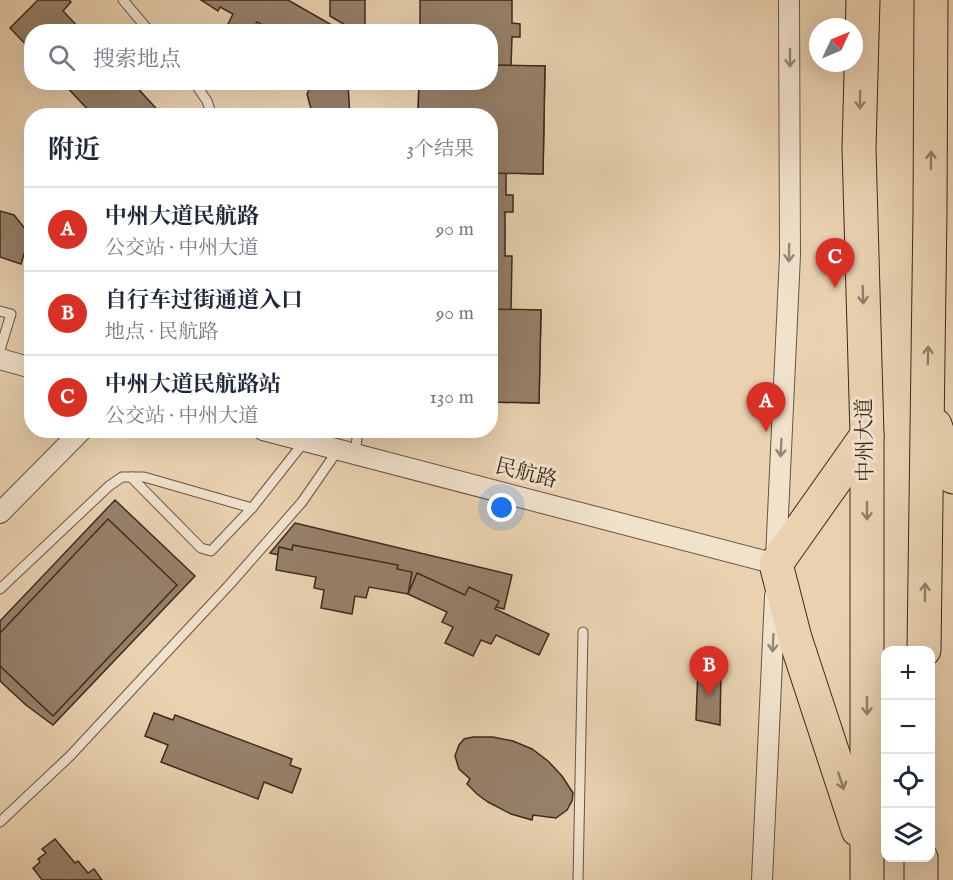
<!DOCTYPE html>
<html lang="zh">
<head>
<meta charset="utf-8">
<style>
	body { margin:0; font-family:"IM FELL English","Noto Serif SC",serif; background:#f6f6f7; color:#1f2937 }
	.controls { position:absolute; right:18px; bottom:18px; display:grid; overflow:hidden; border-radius:12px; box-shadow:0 6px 24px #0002 }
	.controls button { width:54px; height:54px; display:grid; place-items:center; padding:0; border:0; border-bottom:2px solid #e0e1e3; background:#fff; color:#1f2937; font:30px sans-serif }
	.compass { position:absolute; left:809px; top:18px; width:54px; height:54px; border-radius:50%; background:#fff; box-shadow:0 6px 24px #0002; rotate:46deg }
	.you { position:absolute; left:502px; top:508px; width:21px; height:21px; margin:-15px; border:4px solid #fff; border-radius:50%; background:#1a73e8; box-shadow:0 0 0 9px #1a73e833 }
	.badge { display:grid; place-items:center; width:39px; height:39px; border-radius:50%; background:#d93025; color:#fff; font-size:20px; font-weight:700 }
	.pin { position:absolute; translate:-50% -50px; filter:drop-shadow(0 2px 3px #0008) }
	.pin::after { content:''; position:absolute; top:32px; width:21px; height:18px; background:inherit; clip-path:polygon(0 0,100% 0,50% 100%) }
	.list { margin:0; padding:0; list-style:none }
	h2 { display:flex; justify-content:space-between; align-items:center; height:78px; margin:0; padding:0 24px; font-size:26px }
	h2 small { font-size:20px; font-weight:400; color:#747a83 }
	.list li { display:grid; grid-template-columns:39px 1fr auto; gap:18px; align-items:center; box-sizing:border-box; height:84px; padding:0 24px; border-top:2px solid #e0e1e3 }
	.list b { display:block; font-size:22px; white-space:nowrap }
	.list p { margin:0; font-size:20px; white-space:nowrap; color:#747a83 }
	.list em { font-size:20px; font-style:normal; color:#747a83 }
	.icon { flex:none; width:33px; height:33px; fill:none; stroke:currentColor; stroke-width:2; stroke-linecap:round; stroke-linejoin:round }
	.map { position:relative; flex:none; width:953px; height:880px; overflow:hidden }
	.search { position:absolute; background:#fff; box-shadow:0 6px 24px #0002; left:24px; top:24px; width:474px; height:66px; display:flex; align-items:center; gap:15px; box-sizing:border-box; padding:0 21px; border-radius:24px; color:#747a83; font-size:22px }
	.panel { position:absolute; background:#fff; box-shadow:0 6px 24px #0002; left:24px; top:108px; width:474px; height:330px; border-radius:24px }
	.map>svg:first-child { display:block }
</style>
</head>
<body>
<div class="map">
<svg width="953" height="880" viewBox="0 0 953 880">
	<rect width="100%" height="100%" fill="#ead2b1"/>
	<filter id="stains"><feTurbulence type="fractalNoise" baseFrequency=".00333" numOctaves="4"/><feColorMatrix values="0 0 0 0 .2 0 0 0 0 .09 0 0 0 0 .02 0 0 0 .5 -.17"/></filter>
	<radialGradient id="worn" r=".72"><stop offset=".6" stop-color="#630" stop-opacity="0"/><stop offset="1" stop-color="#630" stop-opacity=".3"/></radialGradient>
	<g fill="#97816a" stroke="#3d291e" stroke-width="1.5">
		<path d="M38,0H69L71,2L63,11L83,32H32V51L10,28Z"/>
		<path d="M201,0H288L344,32H267L269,28L257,22L252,32H242L228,24L233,14L220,7L218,11Z"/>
		<path d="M330,0H365V32L344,31L347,26L330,16Z"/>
		<path d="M420,0H512V23L520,24V37H512L511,66H545L543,174L506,173V195H513V212H505V256H512L511,310H541L539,403L490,402V116H418L419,82H490V32H420Z"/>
		<path d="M490,65L545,66L543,174L490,173V116H418L419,82H490Z"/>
		<path d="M62,82H132L163,116H94Z"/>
		<path d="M313,82H349L348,85L350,116H313L307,94Z"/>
		<path d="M0,211L14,215L30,235L21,264L0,257Z"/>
		<path d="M490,309L541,310L539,403L490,402Z"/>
		<path d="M115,500L195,576L53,725L26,705L0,681V621Z"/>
		<path d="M108,519L177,585L53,716L0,666V633Z"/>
		<path d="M295,523L512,575L504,609L270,553Z"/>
		<path d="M293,545L398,565L397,569L412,572L408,594L369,587L366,598L355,596L352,614L321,608L324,590L314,588L316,577L276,570L279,547L292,550Z"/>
		<path d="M417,573L465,595L469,587L499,601L495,609L549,634L539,655L496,635L491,644L481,640L473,656L445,643L453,627L442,622L447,612L408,594Z"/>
		<path d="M698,669L721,672L720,725L696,720Z"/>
		<path d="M154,713L173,720L175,715L292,759L290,765L301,769L292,793L264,782L258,799L161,762L168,745L145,736Z"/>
		<path d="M473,737H493L513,741L532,749L548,761L562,776L573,793L572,801L567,810L556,818L533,815L532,820L511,814L488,802L477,794L467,784L470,779L459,769L455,756L459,745L464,739Z"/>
		<path d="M55,839L75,863L78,861L88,873L94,869L102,880H42L33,868L40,862L38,859L46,853L42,849Z"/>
	</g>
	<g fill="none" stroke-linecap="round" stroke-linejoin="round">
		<g stroke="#685343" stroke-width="11">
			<g id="lane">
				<path d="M123,0L150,32"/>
				<path d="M194,82L207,101L212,116"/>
				<path d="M0,311L11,314L0,350"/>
				<path d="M355,455L358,430"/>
				<path d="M131,477L201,548L211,551L252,508"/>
				<path d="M0,589L109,486L122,477H144L252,508L304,442"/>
				<path d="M0,822L70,756L231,583L302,502L338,450"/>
				<path d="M578,880L583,632"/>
			</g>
		</g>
		<g stroke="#685343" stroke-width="22">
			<g id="street">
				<path d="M0,359L32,368"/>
				<path d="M263,430L776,564"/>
				<path d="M0,513L82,430"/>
				<path d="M776,558L790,255L789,0"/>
				<path d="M762,880L775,596"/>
			</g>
		</g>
		<g stroke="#3d291e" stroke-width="35">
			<g id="highway">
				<path d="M863,0L859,148L867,435V880"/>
				<path d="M935,425L953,477"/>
				<path d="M924,650L930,212L931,0"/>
				<path d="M858,830L795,638L776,564L867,435"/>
				<path d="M921,880V858"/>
			</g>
		</g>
		<use href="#lane" stroke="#f1e2cc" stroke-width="9"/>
		<use href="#street" stroke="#f1e2cc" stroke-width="20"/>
		<use href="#highway" stroke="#ead2b1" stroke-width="33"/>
	</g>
	<defs><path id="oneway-shaft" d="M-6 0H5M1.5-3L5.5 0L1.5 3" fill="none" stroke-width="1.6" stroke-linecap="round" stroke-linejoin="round" transform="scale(1.5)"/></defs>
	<g stroke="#978675">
		<use href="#oneway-shaft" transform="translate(790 58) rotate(90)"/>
		<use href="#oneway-shaft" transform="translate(789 253) rotate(91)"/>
		<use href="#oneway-shaft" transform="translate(781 448) rotate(93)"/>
		<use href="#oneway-shaft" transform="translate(773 643) rotate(93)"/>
	</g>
	<g stroke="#947e68">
		<use href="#oneway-shaft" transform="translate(860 100) rotate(91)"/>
		<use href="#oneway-shaft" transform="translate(931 160) rotate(-90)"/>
		<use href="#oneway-shaft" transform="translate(863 295) rotate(88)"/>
		<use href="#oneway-shaft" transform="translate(928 355) rotate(-89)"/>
		<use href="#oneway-shaft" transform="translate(867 511) rotate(90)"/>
		<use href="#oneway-shaft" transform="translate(925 592) rotate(-89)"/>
		<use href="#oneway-shaft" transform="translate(867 706) rotate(90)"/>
		<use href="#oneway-shaft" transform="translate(841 781) rotate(72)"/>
	</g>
	<g text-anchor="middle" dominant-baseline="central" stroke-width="6" stroke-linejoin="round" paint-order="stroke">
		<g font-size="21" fill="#3d291e" stroke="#f1e2cc">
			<text transform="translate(866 440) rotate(-91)">中州大道</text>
			<text transform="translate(526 474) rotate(14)">民航路</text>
		</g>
	</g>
	<rect width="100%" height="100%" filter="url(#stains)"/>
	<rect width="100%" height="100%" fill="url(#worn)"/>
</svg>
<div class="controls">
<button>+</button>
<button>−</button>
<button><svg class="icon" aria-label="locate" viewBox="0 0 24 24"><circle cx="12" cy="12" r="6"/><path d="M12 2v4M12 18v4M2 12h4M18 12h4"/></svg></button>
<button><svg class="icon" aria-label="layers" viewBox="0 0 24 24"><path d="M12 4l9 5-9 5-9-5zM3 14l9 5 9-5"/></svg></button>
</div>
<svg class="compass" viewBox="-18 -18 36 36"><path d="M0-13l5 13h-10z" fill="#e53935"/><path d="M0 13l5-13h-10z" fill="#747a83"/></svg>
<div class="you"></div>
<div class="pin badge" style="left:766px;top:432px">A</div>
<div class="pin badge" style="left:709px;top:696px">B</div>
<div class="pin badge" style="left:835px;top:288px">C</div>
<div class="search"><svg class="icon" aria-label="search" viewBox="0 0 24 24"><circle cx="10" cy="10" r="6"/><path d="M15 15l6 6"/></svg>搜索地点</div>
<section class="panel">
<h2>附近<small>3个结果</small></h2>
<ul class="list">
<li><span class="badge">A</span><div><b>中州大道民航路</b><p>公交站 · 中州大道</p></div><em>90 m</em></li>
<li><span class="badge">B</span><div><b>自行车过街通道入口</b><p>地点 · 民航路</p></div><em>90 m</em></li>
<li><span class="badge">C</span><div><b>中州大道民航路站</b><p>公交站 · 中州大道</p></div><em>130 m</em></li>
</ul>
</section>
</div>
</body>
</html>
